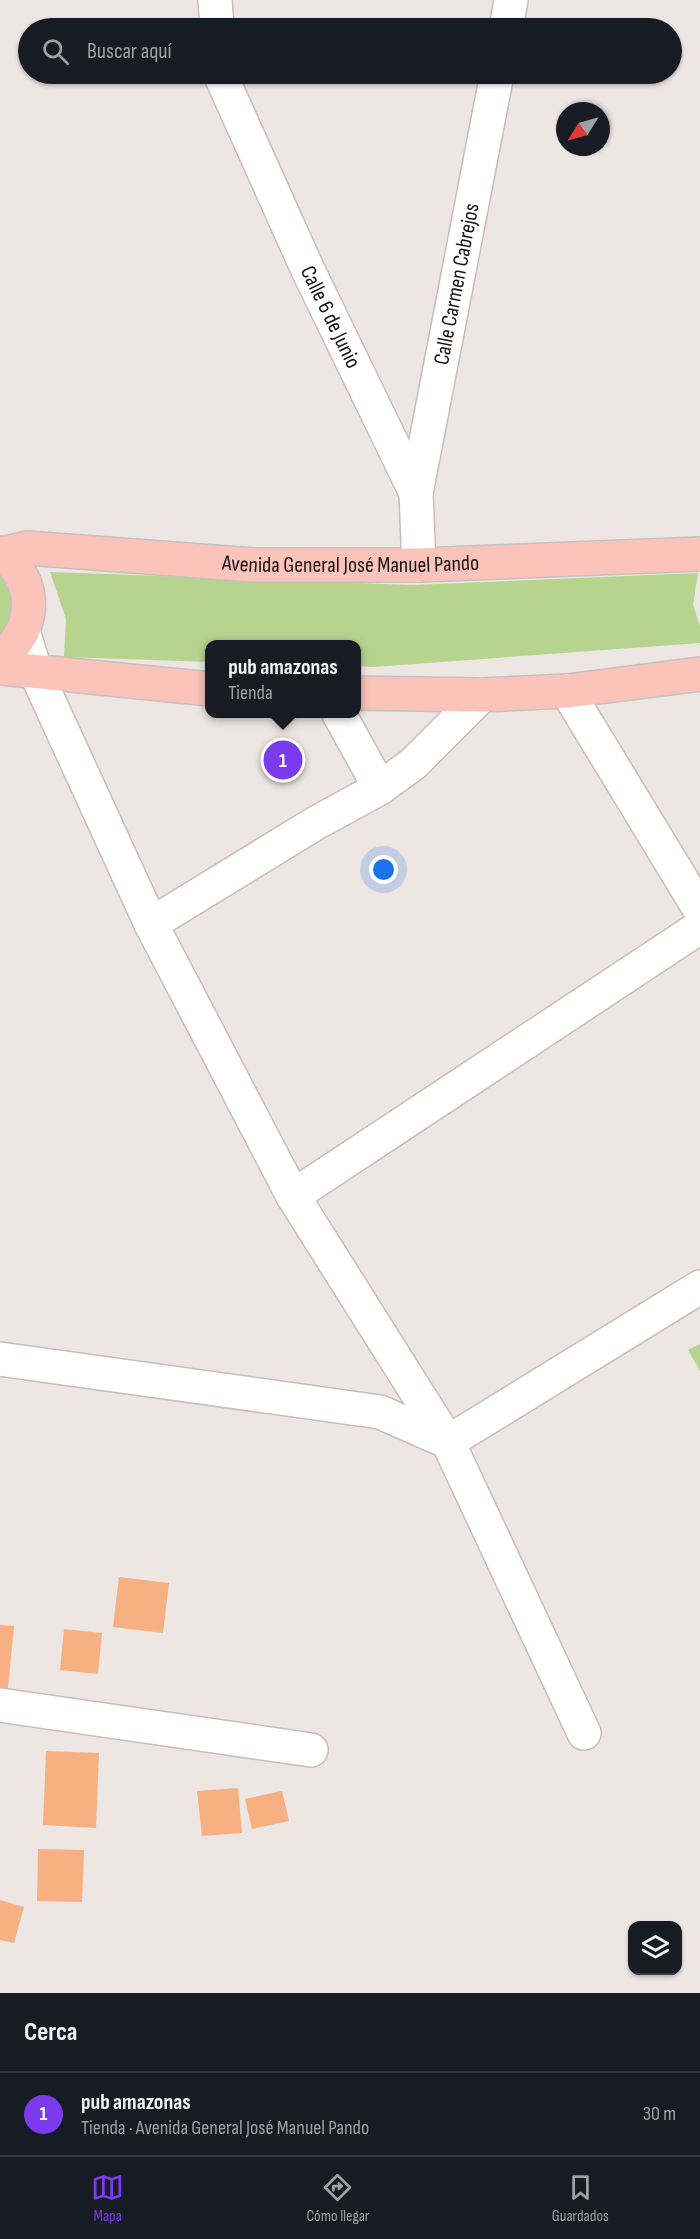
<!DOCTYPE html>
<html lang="es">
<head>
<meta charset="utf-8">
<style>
	body { margin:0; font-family:"Sofia Sans Condensed",sans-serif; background:#20242c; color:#f1f3f6 }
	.controls { position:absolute; right:18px; bottom:18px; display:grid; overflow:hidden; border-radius:12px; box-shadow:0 2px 4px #0004 }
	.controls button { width:54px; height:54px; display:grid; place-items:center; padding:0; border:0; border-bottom:2px solid #363941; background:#171b24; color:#f1f3f6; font:30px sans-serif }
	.compass { position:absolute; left:556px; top:102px; width:54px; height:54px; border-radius:50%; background:#171b24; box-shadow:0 2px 4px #0004; rotate:233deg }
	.you { position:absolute; left:384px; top:870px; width:21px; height:21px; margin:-15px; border:4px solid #fff; border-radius:50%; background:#1a73e8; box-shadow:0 0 0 9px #1a73e833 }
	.badge { display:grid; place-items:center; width:39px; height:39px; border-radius:50%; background:#7c3aed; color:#fff; font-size:20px; font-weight:700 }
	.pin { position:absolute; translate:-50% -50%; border:3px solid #fff; box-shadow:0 2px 6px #0006 }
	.popup { position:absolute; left:205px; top:640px; width:156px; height:78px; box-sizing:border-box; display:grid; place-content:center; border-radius:12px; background:#171b24; filter:drop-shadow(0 2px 4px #0005); font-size:20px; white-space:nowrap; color:#9ea1a6 }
	.popup b { font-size:22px; color:#f1f3f6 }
	.popup::after { content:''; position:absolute; left:50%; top:100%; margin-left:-12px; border:12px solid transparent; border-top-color:#171b24 }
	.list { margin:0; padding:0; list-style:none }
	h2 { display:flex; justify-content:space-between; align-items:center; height:78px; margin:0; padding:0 24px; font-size:26px }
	h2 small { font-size:20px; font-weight:400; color:#9ea1a6 }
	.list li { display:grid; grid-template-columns:39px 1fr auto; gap:18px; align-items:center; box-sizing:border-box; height:84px; padding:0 24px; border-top:2px solid #363941 }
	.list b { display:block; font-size:22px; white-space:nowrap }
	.list p { margin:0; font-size:20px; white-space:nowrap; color:#9ea1a6 }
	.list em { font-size:20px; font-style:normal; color:#9ea1a6 }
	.icon { flex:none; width:33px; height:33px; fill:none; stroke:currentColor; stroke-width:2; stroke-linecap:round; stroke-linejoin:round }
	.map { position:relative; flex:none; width:700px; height:1993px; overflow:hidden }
	.search { position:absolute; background:#171b24; box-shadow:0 2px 4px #0004; left:18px; right:18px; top:18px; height:66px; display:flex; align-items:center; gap:15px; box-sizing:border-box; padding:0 21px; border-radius:33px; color:#9ea1a6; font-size:22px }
	.sheet { height:162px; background:#171b24 }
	nav { display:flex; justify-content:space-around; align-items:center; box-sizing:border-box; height:84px; border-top:2px solid #363941; background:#171b24; font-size:16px; color:#9ea1a6 }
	nav a { display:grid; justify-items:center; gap:3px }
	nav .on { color:#7c3aed }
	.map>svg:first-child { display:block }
</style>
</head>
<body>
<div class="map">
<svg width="700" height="1993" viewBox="0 0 700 1993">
	<rect width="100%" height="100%" fill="#ede6e2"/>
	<g fill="#b7d48f">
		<path d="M0,568L10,579L15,612L0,639Z"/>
		<path d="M50,572L413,585L698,573L693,605L700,626V643L373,667L357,666L356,644H210L209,662L64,657L66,619Z"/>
		<path d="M700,1344V1371L688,1350Z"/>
	</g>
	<g fill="#f7b082">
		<path d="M119,1577L169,1583L163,1633L113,1627Z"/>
		<path d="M0,1625L14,1626L7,1698H0Z"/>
		<path d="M64,1629L102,1633L98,1674L60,1670Z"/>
		<path d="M46,1751L99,1753L96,1828L43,1825Z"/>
		<path d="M238,1788L242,1833L202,1836L197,1791Z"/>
		<path d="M282,1791L289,1821L252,1829L245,1799Z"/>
		<path d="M38,1849L84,1850L82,1902L37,1901Z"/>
		<path d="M0,1900L24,1907L14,1943L0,1940Z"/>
	</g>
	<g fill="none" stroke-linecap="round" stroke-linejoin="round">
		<g stroke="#c5bebb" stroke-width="36">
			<g id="street">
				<path d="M215,0L217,28"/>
				<path d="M506,28L511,0"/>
				<path id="s1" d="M220,74L307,268L416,493L419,565"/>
				<path id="s2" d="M416,493L497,74"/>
				<path d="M23,631L36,673L151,924L293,1196L448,1442L584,1733"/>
				<path d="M567,691L700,910"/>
				<path d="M339,714L380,788"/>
				<path d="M151,924L316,823L380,788L413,764L482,695"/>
				<path d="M293,1196L700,927"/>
				<path d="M0,1359L380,1412L448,1442L700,1287"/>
				<path d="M0,1705L311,1750"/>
			</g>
		</g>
		<g stroke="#c2c2c1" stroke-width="36">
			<g id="primary">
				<path d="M0,553C39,580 37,630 0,658"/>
				<path id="s3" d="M2,554L27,548L254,565H419L700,554"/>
				<path d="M0,668L210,689"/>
				<path d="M356,693L482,695L567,691L700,674"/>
			</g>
		</g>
		<use href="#street" stroke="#fff" stroke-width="33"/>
		<use href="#primary" stroke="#fbc3b9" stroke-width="33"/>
	</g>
	<g text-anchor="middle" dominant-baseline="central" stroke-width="4.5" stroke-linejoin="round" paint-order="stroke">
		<g font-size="22" fill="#161412" stroke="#fff">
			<text stroke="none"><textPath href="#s2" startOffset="213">Calle Carmen Cabrejos</textPath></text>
			<text stroke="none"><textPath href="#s1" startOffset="267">Calle 6 de Junio</textPath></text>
			<text stroke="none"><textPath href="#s3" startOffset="350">Avenida General José Manuel Pando</textPath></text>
		</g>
	</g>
</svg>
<div class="controls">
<button><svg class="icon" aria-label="layers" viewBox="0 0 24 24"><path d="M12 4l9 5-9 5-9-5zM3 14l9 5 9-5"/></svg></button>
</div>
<svg class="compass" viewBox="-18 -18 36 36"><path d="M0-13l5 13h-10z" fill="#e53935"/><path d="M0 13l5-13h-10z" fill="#9ea1a6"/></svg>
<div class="you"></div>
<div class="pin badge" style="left:283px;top:760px">1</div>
<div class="popup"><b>pub amazonas</b>Tienda</div>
<div class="search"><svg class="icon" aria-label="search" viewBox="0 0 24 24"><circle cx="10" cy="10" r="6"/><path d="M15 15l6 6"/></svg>Buscar aquí</div>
</div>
<section class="sheet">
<h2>Cerca<small></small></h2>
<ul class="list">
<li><span class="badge">1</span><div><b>pub amazonas</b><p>Tienda · Avenida General José Manuel Pando</p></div><em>30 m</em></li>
</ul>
</section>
<nav>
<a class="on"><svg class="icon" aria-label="map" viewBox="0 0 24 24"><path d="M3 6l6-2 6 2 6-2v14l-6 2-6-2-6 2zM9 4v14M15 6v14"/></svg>Mapa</a>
<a><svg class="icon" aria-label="directions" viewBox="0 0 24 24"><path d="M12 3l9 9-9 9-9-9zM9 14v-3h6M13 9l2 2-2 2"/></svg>Cómo llegar</a>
<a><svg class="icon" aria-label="saved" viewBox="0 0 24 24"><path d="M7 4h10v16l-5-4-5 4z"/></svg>Guardados</a>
</nav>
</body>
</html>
